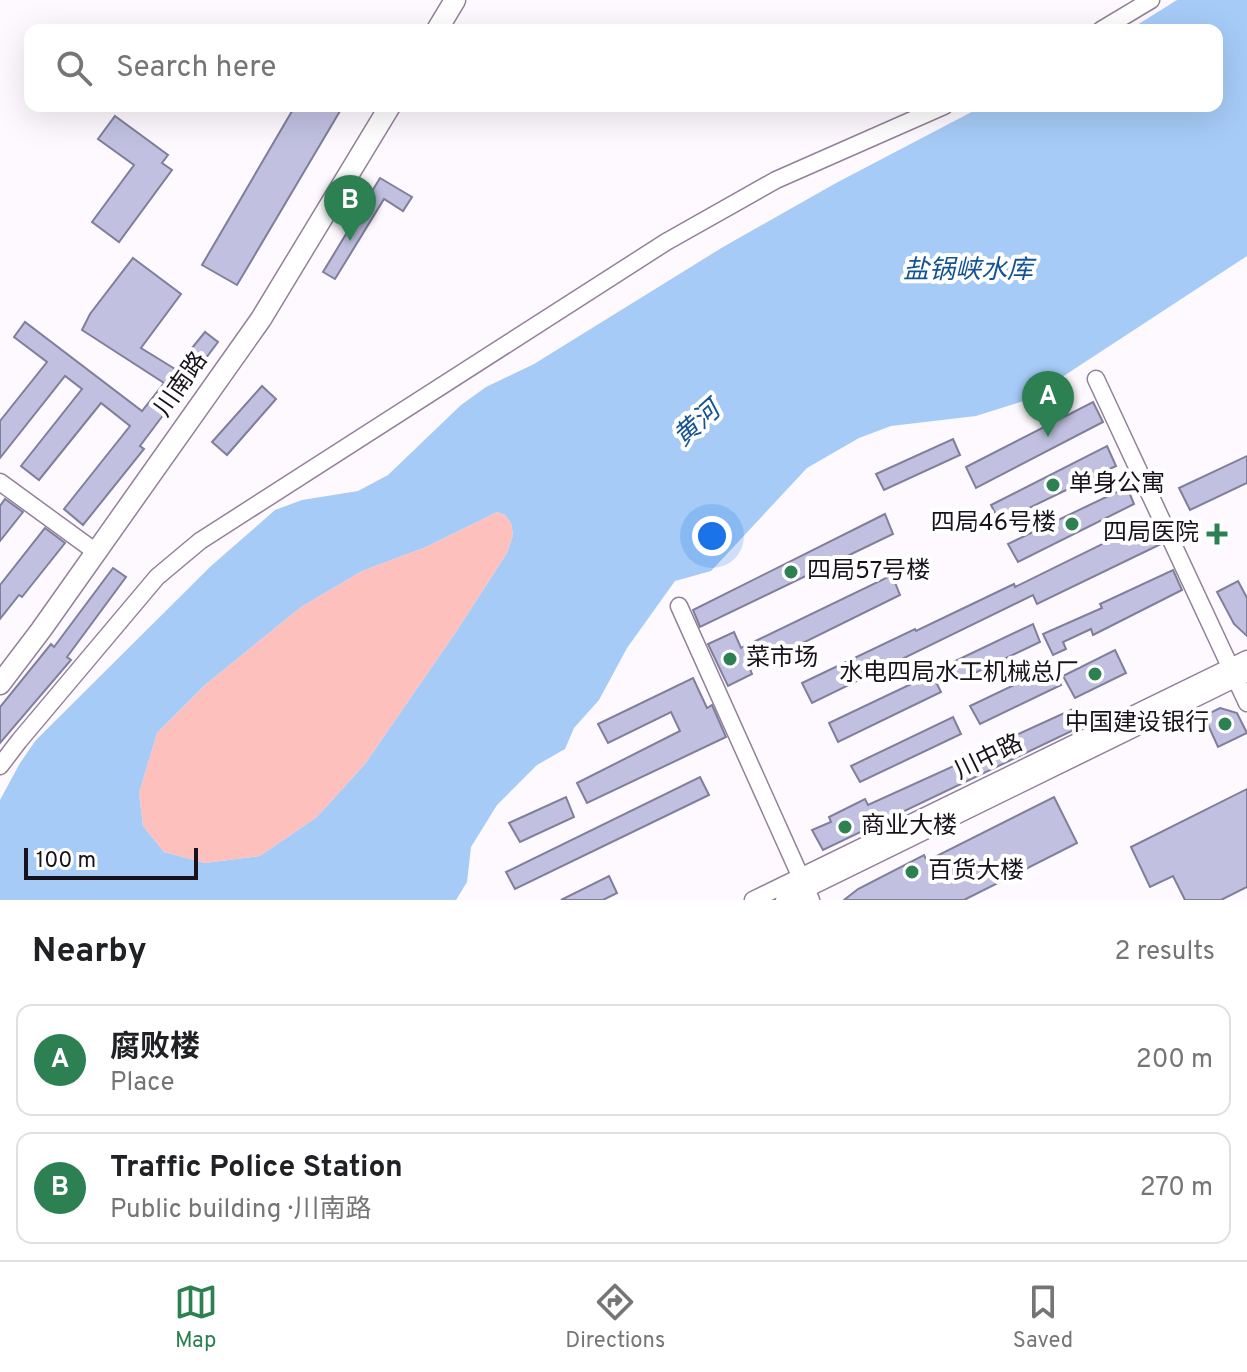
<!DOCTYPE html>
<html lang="en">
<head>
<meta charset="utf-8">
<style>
	body { margin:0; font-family:Overpass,"Noto Sans SC",sans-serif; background:#f2f2f2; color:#202124 }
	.scale { position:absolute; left:24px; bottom:20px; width:174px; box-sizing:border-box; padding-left:8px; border:4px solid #19121c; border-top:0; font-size:22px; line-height:28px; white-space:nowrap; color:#19121c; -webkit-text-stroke:6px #fff; paint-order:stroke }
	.you { position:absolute; left:712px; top:536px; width:28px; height:28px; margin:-20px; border:6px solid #fff; border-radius:50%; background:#1a73e8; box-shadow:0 0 0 12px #1a73e833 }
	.badge { display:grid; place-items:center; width:52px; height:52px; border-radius:50%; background:#2d8052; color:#fff; font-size:26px; font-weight:700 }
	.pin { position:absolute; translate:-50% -66px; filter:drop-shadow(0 2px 4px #0008) }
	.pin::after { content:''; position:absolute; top:42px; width:28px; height:24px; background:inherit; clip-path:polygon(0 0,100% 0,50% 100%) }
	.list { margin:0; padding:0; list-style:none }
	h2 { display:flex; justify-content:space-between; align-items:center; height:104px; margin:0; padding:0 32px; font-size:34px }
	h2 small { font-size:26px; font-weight:400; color:#757577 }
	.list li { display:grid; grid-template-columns:52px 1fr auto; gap:24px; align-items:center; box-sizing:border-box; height:112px; margin:0 16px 16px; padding:0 16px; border:2px solid #e0e0e0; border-radius:16px }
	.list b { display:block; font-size:30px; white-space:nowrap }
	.list p { margin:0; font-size:26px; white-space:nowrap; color:#757577 }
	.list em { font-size:26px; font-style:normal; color:#757577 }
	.icon { flex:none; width:44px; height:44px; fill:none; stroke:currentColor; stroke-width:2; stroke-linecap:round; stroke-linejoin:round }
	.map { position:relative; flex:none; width:1247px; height:900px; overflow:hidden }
	.search { position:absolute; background:#fff; box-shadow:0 8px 32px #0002; left:24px; right:24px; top:24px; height:88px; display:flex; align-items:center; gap:20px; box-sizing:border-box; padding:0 28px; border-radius:16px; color:#757577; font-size:30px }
	.sheet { height:360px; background:#fff }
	nav { display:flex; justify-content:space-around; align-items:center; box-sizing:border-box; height:112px; border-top:2px solid #e0e0e0; background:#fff; font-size:22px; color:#757577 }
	nav a { display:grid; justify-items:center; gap:4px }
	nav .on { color:#2d8052 }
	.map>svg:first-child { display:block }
</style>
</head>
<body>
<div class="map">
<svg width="1247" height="900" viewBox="0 0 1247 900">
	<rect width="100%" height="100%" fill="#fdf9fe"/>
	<path fill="#fec0bc" d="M497,512L505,515L511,523L513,535L507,553L456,632L365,764L317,817L260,856L205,863L164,852L143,826L139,793L157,733L206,684L301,607L362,571L426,547Z"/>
	<path fill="#a6cbf7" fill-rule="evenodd" d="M1177,0H1247V256L1027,400L976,416L891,426L859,438L807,468L711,571L675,581L627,648L599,700L574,728L565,749L537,765L497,805L471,847L467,882L456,900H0V800L20,763L36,740L211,566L275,510L302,500L358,491L388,475L461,405L486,387L534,364L723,247L836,183L983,106H1217V30H1129ZM497,512L505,515L511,523L513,535L507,553L456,632L365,764L317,817L260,856L205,863L164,852L143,826L139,793L157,733L206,684L301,607L362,571L426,547Z"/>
	<g fill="#c1c0e0" stroke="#7f7e9b" stroke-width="2">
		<path d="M295,106H343L237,285L202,265Z"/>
		<path d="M115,116L168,155L162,163L172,170L119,242L92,222L134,165L98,139Z"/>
		<path d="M380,178L412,197L403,211L384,199L335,279L323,272Z"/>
		<path d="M133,258L181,294L141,348L175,369L205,332L218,342L140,446L144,449L83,525L64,509L130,426L101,403L39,480L21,466L82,389L65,376L0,458V421L47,362L14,337L25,322L142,411L164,383L82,330L90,314Z"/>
		<path d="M262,386L276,399L227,455L212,442Z"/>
		<path d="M1093,402L1103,422L976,488L966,467Z"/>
		<path d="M953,439L960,455L884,490L876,474Z"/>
		<path d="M1107,446L1116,466L1000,522L991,505Z"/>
		<path d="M1247,456V483L1190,510L1179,488Z"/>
		<path d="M1127,487L1134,504L1018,562L1008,544Z"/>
		<path d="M5,499L23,512L0,541V506Z"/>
		<path d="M885,514L893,534L700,627L693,610Z"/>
		<path d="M1149,521L1161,544L1037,604L1033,595L812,703L802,683L915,629L916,631L1014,584L1015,587Z"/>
		<path d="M45,528L65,543L22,597L19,595L0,619V585Z"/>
		<path d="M113,568L126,577L67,657L71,660L0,743V707L51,644L54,647Z"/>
		<path d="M1173,570L1182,590L1093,635L1091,629L1063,642L1066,649L1053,655L1043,634L1102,608L1100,604Z"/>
		<path d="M892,575L900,595L750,669L752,674L728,686L708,644L734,632L741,648Z"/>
		<path d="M1238,581L1247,598V636L1234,624L1217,592Z"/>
		<path d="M1033,624L1040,642L958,681L949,664Z"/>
		<path d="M1115,650L1126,673L1075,698L1063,676Z"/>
		<path d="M1052,667L1061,685L980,724L970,706Z"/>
		<path d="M932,674L941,692L838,742L829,723Z"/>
		<path d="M693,678L707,708L712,705L726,737L587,803L577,783L680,731L671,712L608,743L598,724Z"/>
		<path d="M1220,708L1237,713L1247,733L1218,747L1204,716Z"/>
		<path d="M1073,709L1082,726L823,850L812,830L831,822L829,817L865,799L868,805L989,750L988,748Z"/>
		<path d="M953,717L961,734L860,782L851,766Z"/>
		<path d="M700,777L709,795L515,889L506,872Z"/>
		<path d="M1247,789V887L1221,900H1185L1173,876L1150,887L1131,847Z"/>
		<path d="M566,797L574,817L520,842L509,823Z"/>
		<path d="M1054,797L1077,843L964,900H844L858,889L924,855L927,861Z"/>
		<path d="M609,876L617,893L603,900H561Z"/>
	</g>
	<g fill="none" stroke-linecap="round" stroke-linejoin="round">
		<g stroke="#938099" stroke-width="19">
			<g id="minor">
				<path d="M1101,30L1151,0"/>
				<path d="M1096,379L1247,703"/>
				<path d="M0,482L96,552"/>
				<path d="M679,606L811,900"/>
				<path d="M0,766L19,741L157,577L200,541L666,242L776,180L944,106"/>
				<path d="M753,900L1247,659"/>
				<path d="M784,900L1247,673"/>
			</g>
		</g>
		<g stroke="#938099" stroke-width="23">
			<g id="major">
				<path d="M437,30L455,0"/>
				<path d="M0,684L41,630L261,319L390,106"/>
			</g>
		</g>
		<use href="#minor" stroke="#fff" stroke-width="16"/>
		<use href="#major" stroke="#fff" stroke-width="20"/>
	</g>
	<g fill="#2d8052" stroke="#fff" stroke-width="3">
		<circle cx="1053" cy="485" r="8"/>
		<circle cx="1072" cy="524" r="8"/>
		<path d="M1213 522h8v8h8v8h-8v8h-8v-8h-8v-8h8z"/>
		<circle cx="791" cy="572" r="8"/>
		<circle cx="730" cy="659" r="8"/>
		<circle cx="1095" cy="674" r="8"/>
		<circle cx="1225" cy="724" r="8"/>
		<circle cx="845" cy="827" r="8"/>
		<circle cx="912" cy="872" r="8"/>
	</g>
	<g text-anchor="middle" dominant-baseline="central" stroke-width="8" stroke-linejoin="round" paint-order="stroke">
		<g font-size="24" fill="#19121c" stroke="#fff">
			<text transform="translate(182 385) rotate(-55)">川南路</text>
			<text transform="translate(989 758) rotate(-26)">川中路</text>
		</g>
		<g font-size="24" fill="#19121c" stroke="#fff" text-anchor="start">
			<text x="1069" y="485">单身公寓</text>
			<text x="1056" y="524" text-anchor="end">四局46号楼</text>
			<text x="1199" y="534" text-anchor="end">四局医院</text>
			<text x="807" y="572">四局57号楼</text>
			<text x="746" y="659">菜市场</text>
			<text x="1079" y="674" text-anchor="end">水电四局水工机械总厂</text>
			<text x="1209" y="724" text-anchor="end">中国建设银行</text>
			<text x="861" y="827">商业大楼</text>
			<text x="928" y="872">百货大楼</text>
		</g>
		<g font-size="26" font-style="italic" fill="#145394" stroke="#fff">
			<text x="968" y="271">盐锅峡水库</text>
			<text transform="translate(698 425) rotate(-42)">黄河</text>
		</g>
	</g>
</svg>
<div class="scale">100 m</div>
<div class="you"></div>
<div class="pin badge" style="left:1048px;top:437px">A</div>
<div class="pin badge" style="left:350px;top:241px">B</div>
<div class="search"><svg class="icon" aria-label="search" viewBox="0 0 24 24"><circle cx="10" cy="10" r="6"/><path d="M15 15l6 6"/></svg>Search here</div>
</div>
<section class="sheet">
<h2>Nearby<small>2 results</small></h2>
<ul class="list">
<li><span class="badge">A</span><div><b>腐败楼</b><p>Place</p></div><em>200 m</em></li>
<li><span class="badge">B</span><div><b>Traffic Police Station</b><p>Public building · 川南路</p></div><em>270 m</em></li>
</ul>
</section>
<nav>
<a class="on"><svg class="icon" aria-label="map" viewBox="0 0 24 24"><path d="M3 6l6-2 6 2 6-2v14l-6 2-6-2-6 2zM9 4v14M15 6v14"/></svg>Map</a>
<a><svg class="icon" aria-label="directions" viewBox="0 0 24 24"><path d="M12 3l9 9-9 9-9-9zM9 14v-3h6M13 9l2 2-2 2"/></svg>Directions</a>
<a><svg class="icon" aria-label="saved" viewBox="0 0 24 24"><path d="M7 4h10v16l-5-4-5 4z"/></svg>Saved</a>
</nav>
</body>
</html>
